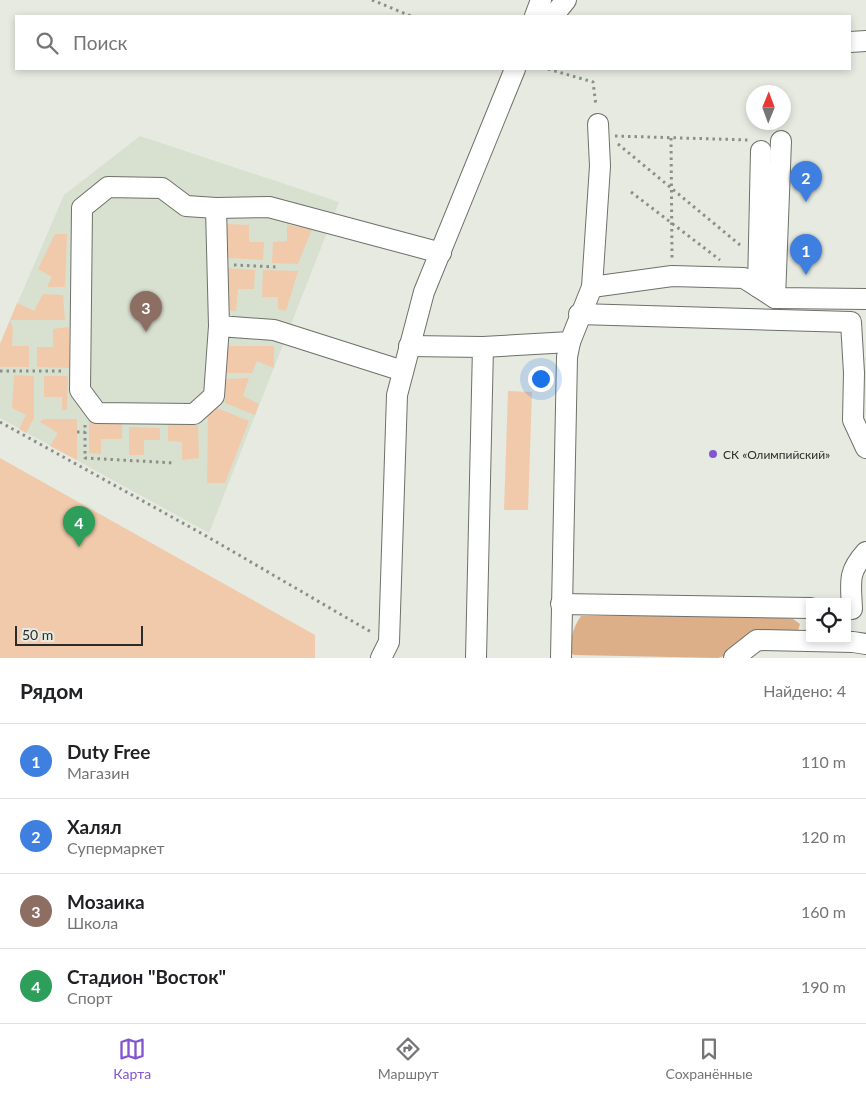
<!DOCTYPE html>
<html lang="ru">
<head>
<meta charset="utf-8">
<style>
	body { margin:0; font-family:Lato,sans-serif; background:#f6f6f6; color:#202124 }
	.controls { position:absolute; right:15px; bottom:15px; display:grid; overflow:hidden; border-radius:0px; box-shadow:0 2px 8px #0003 }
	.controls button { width:45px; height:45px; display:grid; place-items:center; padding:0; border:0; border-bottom:1px solid #e0e0e0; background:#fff; color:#202124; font:25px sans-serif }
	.compass { position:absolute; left:746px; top:85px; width:45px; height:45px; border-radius:50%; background:#fff; box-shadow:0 2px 8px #0003; rotate:1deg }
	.scale { position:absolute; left:15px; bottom:12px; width:128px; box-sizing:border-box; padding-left:5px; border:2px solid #2b2c29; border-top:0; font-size:14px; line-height:18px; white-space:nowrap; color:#2b2c29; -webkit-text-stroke:4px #e6eae1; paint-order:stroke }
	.you { position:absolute; left:540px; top:378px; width:18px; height:18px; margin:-12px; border:4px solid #fff; border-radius:50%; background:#1a73e8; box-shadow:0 0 0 8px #1a73e833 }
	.badge { display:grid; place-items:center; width:32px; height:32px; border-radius:50%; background:#8156cf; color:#fff; font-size:16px; font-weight:700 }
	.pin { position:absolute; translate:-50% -41px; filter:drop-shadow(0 1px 2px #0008) }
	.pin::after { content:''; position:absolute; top:26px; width:18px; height:15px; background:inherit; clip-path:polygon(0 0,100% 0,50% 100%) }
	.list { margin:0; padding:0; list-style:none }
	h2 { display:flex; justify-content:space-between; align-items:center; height:65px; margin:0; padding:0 20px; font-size:21px }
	h2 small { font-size:16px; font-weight:400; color:#757577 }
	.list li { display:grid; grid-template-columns:32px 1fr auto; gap:15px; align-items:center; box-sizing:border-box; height:75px; padding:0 20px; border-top:1px solid #e0e0e0 }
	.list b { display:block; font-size:19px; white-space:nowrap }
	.list p { margin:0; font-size:16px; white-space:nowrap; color:#757577 }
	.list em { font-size:16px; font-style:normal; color:#757577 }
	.icon { flex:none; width:28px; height:28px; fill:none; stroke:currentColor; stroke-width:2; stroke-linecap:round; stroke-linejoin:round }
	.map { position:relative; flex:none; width:866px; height:658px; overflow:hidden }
	.search { position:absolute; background:#fff; box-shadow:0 2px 8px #0003; left:15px; right:15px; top:15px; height:55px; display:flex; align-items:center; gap:12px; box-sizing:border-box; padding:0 18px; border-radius:0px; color:#757577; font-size:19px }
	.sheet { height:365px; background:#fff }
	nav { display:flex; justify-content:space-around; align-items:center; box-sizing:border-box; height:70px; border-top:1px solid #e0e0e0; background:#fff; font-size:14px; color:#757577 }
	nav a { display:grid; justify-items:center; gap:2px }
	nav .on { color:#8156cf }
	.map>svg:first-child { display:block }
</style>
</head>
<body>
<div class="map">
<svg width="866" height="658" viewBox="0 0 866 658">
	<rect width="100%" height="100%" fill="#e6eae1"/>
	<path fill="#d8e0d0" d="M140,136L339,202L209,533L0,418V344L64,195Z"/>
	<g fill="#f1caab">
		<path d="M227,224L249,225V242H264L263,260L227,258Z"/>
		<path d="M287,225L312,229L298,264L272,263L273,242L287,241Z"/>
		<path d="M55,234H67L65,287H47L52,277L38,269Z"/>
		<path d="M226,268L255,270L254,289H238L236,311L226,310Z"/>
		<path d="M263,270L298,271L286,311L278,309V297H262Z"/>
		<path d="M43,294L63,295L65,320H10L13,328L12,346H29V367H0V344L17,303L34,311Z"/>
		<path d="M69,327V368L37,367V347H53V329Z"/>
		<path d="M223,346H274V368L257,361L252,373H222Z"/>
		<path d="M14,375L34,376V418L26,433L19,429L26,415L12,408Z"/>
		<path d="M44,376H68L67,410H62V397H44Z"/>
		<path d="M249,378L243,396L259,404L255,415L225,403V379Z"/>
		<path d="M508,391L532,392L528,510H504Z"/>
		<path d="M217,408L249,421L225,483H207L208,415Z"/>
		<path d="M43,419H77V460L50,446L58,433L40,422Z"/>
		<path d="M89,421L122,422V439H101V454L89,453Z"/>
		<path d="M168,425H198L199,458L182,460V442L168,441Z"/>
		<path d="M129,427L160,428V440H144V455H129Z"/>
		<path d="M0,458L315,635V658H0Z"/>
	</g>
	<path fill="#dcaf89" d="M581,616H765L793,619L800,624L798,631L718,658L574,655L569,652C571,638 573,627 581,616Z"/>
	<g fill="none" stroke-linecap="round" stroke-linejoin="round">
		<g stroke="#6d7169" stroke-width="22">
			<g id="minor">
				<path d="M535,16L541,0"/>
				<path d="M553,16L566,0"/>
				<path d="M850,42L866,41"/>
				<path d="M216,208L269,207L441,253"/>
				<path d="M592,287L600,166L598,124"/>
				<path d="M758,287L761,151"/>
				<path d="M775,298L781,141"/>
				<path d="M579,314L851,322L854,373L853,420L866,448"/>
				<path d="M219,326L216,208L186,206L162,188L108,187L82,208L80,390L97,413L194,414L214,396L219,326L274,330L403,371"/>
				<path d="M409,346L483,347L476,658"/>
				<path d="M483,347L570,342L592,287L672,276L744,278L775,298L866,299"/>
				<path d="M561,604L810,608"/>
				<path d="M847,609H852C851,582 847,573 866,552"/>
				<path d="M381,658L389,642L397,395L424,292L515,69"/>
				<path d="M561,658L567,357L570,342"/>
				<path d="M734,658L757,640L853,642L866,644"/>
			</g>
		</g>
		<g stroke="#8c8f89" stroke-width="3" stroke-dasharray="2.5 4" stroke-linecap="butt">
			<path d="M372,0L411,16"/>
			<path d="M548,69L593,82L596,106"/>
			<path d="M615,136L749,140"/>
			<path d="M671,138L672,258"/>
			<path d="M618,144L740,245"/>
			<path d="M631,192L720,260"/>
			<path d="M234,265L276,267"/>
			<path d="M0,371H64"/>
			<path d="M0,422L208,537L371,632"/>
			<path d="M85,425V458L175,463"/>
			<path d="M77,432H85"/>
		</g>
		<use href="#minor" stroke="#fff" stroke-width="20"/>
	</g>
	<circle fill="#8156cf" stroke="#e6eae1" stroke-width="2" cx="713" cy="454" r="5"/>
	<g text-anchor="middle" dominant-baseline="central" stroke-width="5" stroke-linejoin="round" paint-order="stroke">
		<g font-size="12" fill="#2b2c29" stroke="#e6eae1" text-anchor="start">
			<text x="723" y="454">СК «Олимпийский»</text>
		</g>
	</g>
</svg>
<div class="controls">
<button><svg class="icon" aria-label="locate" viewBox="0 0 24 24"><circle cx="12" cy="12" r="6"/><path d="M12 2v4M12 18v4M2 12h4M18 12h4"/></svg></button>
</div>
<svg class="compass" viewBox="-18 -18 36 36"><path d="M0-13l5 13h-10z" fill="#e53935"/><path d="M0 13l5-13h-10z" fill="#757577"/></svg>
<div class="scale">50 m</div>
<div class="you"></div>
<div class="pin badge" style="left:806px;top:275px;background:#3f7fe0">1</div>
<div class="pin badge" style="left:806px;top:202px;background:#3f7fe0">2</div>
<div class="pin badge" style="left:146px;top:332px;background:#8d6e63">3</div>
<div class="pin badge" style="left:79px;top:547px;background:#2e9e5b">4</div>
<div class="search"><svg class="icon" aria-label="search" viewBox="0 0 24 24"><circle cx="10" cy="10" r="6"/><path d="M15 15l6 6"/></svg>Поиск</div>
</div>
<section class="sheet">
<h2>Рядом<small>Найдено: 4</small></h2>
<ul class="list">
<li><span class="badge" style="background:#3f7fe0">1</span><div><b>Duty Free</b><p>Магазин</p></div><em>110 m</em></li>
<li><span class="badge" style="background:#3f7fe0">2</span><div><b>Халял</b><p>Супермаркет</p></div><em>120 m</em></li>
<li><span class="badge" style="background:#8d6e63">3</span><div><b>Мозаика</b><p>Школа</p></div><em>160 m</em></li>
<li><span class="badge" style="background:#2e9e5b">4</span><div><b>Стадион &quot;Восток&quot;</b><p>Спорт</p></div><em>190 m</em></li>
</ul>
</section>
<nav>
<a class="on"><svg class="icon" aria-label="map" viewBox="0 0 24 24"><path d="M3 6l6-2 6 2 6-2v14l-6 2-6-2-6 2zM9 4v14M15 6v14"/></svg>Карта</a>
<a><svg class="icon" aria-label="directions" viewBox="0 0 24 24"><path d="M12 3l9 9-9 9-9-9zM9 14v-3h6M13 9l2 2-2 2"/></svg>Маршрут</a>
<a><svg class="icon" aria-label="saved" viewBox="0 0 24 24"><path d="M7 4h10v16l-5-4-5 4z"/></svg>Сохранённые</a>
</nav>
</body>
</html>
